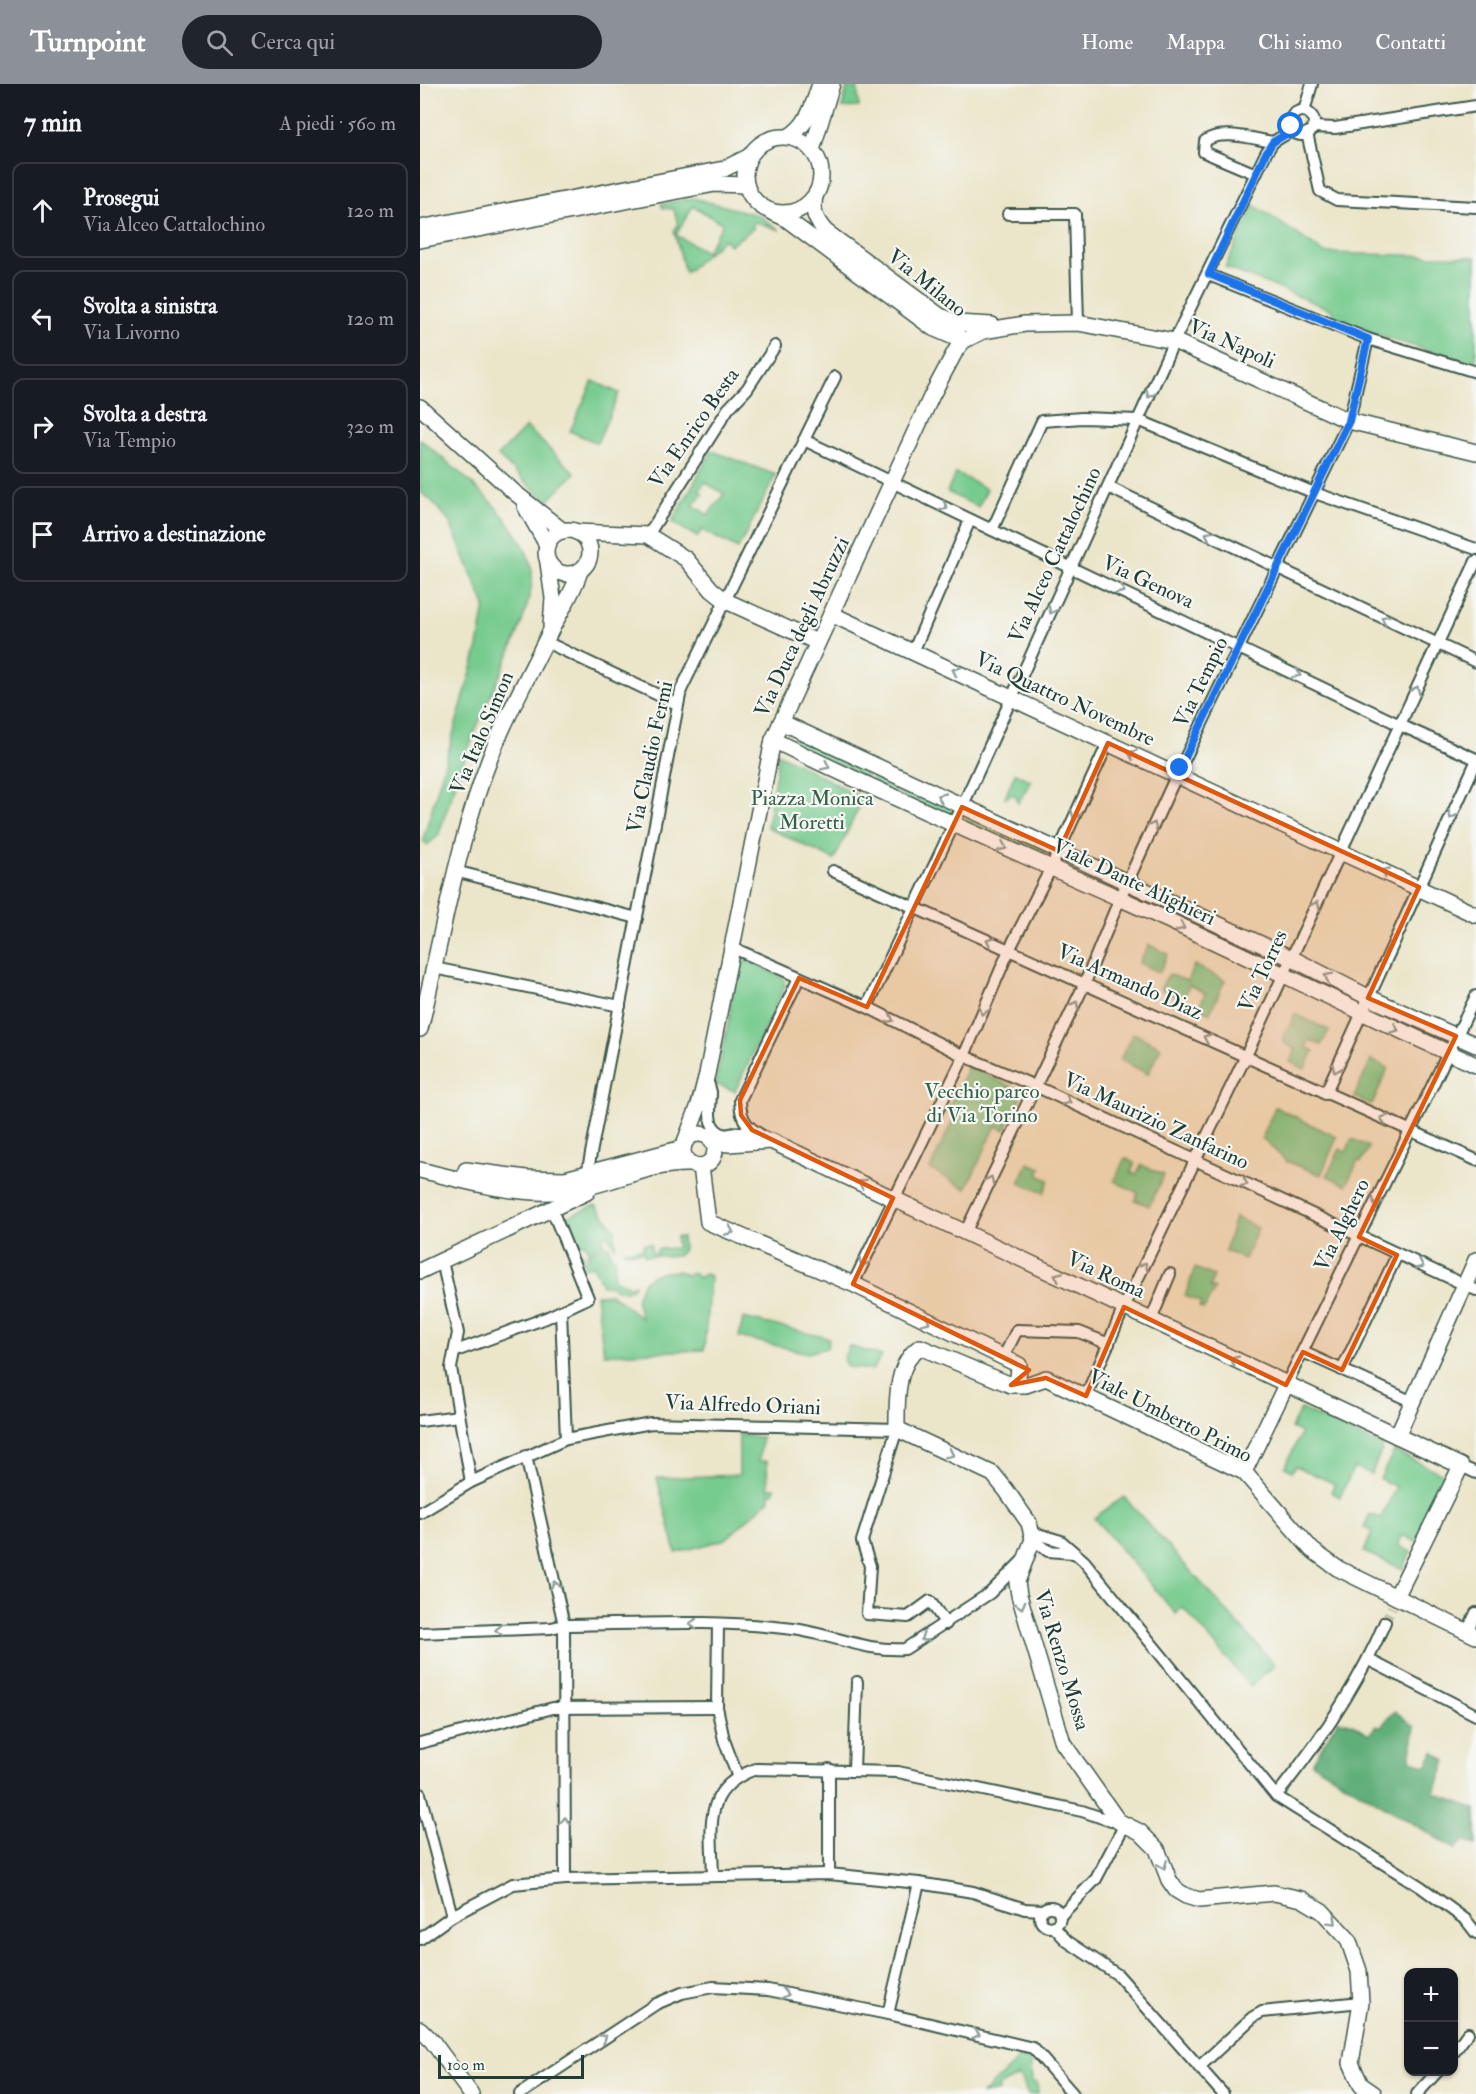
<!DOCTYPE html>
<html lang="it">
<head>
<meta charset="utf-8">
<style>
	body { margin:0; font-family:"IM FELL Double Pica",serif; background:#20242c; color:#f1f3f6 }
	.controls { position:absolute; right:18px; bottom:18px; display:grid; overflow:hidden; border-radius:12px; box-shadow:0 2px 4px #0004 }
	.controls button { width:54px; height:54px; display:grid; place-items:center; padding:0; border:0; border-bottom:2px solid #363941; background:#171b24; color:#f1f3f6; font:30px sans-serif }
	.scale { position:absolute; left:18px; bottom:15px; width:146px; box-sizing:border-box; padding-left:6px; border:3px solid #1f3d34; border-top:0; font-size:16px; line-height:21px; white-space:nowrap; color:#1f3d34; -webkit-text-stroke:4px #f6f6f2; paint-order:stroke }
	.stop { position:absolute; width:18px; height:18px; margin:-14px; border:4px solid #1a73e8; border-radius:50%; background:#fff }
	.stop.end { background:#1a73e8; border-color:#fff; box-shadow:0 2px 6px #0008 }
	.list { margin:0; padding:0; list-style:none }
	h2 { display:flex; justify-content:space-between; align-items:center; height:78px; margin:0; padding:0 24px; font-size:26px }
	h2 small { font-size:20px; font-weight:400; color:#9ea1a6 }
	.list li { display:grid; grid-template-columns:39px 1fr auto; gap:18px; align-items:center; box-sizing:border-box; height:96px; margin:0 12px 12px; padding:0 12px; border:2px solid #363941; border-radius:12px }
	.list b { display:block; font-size:22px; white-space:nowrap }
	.list p { margin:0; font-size:20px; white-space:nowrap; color:#9ea1a6 }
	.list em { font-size:20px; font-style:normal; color:#9ea1a6 }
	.icon { flex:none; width:33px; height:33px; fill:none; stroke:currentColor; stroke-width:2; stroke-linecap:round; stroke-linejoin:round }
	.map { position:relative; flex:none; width:1056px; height:2010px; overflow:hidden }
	header { display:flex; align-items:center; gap:36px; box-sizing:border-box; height:84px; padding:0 30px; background:#8c9099; color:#fff }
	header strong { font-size:28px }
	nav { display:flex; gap:33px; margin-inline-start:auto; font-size:21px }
	.search { width:420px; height:54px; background:#20242c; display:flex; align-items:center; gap:15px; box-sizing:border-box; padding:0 21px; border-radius:33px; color:#9ea1a6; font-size:22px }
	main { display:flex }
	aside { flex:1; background:#171b24 }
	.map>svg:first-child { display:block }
</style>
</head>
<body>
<header>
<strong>Turnpoint</strong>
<div class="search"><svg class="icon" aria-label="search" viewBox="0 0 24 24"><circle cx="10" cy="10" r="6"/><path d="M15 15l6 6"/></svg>Cerca qui</div>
<nav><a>Home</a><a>Mappa</a><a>Chi siamo</a><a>Contatti</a></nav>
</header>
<main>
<aside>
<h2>7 min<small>A piedi · 560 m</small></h2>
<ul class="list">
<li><svg class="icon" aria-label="ahead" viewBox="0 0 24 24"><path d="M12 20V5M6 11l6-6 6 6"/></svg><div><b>Prosegui</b><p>Via Alceo Cattalochino</p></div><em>120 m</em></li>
<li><svg class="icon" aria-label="left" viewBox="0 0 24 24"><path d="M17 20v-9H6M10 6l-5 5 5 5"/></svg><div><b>Svolta a sinistra</b><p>Via Livorno</p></div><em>120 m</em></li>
<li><svg class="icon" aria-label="right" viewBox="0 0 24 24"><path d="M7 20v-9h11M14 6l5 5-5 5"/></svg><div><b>Svolta a destra</b><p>Via Tempio</p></div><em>320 m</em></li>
<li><svg class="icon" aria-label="arrive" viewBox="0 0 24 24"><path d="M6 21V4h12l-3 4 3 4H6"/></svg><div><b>Arrivo a destinazione</b></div></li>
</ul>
</aside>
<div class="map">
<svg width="1056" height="2010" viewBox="0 0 1056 2010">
	<rect width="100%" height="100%" fill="#f6f6f2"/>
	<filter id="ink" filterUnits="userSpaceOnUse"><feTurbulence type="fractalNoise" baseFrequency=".0167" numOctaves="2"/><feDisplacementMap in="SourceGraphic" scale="12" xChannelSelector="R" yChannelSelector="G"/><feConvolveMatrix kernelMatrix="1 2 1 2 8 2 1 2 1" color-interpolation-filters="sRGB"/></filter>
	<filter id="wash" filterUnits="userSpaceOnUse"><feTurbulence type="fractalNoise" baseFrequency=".008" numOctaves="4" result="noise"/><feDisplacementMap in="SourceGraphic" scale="24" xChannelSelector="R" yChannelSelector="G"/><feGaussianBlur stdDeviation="1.35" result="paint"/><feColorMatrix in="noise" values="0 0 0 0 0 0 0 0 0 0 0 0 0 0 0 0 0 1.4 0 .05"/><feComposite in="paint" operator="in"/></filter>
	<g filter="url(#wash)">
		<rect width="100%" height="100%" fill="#ebe5c9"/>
		<g fill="#76cb8e" stroke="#4a8461" stroke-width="1.5" fill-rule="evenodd">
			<path d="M428,0H437L439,23L422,24Z"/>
			<path d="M273,114L338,131L360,146L336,138L331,141L334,144L310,161L304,155L265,189L254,147L258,141L254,125L243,124L241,120ZM273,122L303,140L286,168L256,151Z"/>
			<path d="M834,121L905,169L1056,173V281L917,239L912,226L805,183Z"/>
			<path d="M173,297L199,309L177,359L150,347Z"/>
			<path d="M106,343L155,389L127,418L78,372Z"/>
			<path d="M0,355C38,388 97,431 111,481C121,518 67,614 53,653C40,686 29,719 18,752L7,761L3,756L58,563L65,522L30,439L11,416L0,408Z"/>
			<path d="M292,367L356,391L318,465L282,446L277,453L252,438ZM285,398L304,410L288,431L273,421L283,410L279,406Z"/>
			<path d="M536,389L567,405L558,423L527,408Z"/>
			<path d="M377,649L451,683L446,694L372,660Z"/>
			<path d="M359,670L443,714L414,776L347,743Z"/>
			<path d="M457,685L536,724L531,735L451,697Z"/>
			<path d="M595,689L611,697L598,719L595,710L585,714Z"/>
			<path d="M549,728L627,764L622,775L544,739Z"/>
			<path d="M647,775L698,799L694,808L643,784Z"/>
			<path d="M728,810L846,868L841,877L723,820Z"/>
			<path d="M729,861L748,870L739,889L719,879Z"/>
			<path d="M330,876L364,894L365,902L315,1007L295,1000L311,926L309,925L316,889L322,878Z"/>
			<path d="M774,881L805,896L790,929L779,924L785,909L769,901L763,916L740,905L749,890L767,897Z"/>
			<path d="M883,884L935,911L929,921L877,894Z"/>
			<path d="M963,923L1032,953L1028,963L959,932Z"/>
			<path d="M875,930L909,946L901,961L889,956L886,963L894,967L885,985L870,978L876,966L864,959L865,956L862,955Z"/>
			<path d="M713,949L741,963L728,990L700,976Z"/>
			<path d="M951,976L968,984L952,1021L934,1013Z"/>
			<path d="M548,982L603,1008L585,1046L576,1042L546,1105L510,1085L535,1032L527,1028Z"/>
			<path d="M855,1023L917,1053L901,1091L866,1077L842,1054Z"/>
			<path d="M932,1055L949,1063L941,1078L938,1077L926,1101L907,1092L920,1065L926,1068Z"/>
			<path d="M705,1074L715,1079L711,1088L716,1091L721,1081L744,1091L729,1122L715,1116L718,1109L694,1097Z"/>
			<path d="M608,1079L621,1084L618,1091L629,1096L624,1109L599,1099Z"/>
			<path d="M176,1121L195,1145V1163L187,1150L182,1152L185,1159L168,1166L165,1159L157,1161L146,1133Z"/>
			<path d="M815,1133L838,1144L825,1175L805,1167Z"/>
			<path d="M256,1153H262L263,1165L258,1172H224V1168H204V1166L223,1165V1160H231L232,1169H237V1165L257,1164Z"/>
			<path d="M188,1161L192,1173H195L194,1195L210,1202L215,1200C205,1216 195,1199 182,1201L173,1181L165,1184L160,1171L163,1170L166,1177L169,1175L167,1169Z"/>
			<path d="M775,1184L794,1192L790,1203L795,1205L784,1225L779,1223L781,1218L765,1212Z"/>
			<path d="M258,1187L266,1191L275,1189L278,1194L285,1190L290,1192L284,1266L184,1270L176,1211L191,1210L221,1234L216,1216C222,1190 234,1188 258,1187Z"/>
			<path d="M323,1234L409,1254L407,1264L388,1269L319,1253Z"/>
			<path d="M429,1262L462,1272L452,1286L427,1283L423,1276Z"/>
			<path d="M881,1325L963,1363L951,1390L934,1383L920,1413L911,1408L915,1400L876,1382L872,1387L865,1383L881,1349L871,1344Z"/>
			<path d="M319,1351L342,1353L339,1377H347L348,1404H355L354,1409H350V1415L306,1455L256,1469L237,1394L319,1391Z"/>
			<path d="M974,1367L1027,1392L996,1458L983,1451L978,1461L991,1468L983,1485L944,1468L952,1448L944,1443L950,1430L961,1434L976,1403L960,1395Z"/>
			<path d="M704,1413L855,1581L830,1602L763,1523L756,1530L674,1434Z"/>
			<path d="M602,1972L611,1979L612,1998L617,1999L618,2010H608L599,1992L578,2003L579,2007L562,2010Z"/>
		</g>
		<path fill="#60af79" stroke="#407656" stroke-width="1.5" d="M975,1627L995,1643L990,1675L1006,1683L1013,1668L1026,1676L1015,1709L1056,1725V1762L1045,1756L1035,1765L892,1679L918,1636L933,1640L949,1650L957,1641L960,1643Z"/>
	</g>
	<g filter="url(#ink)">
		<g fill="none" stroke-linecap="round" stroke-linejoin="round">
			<path stroke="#c2c3ab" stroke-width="10" stroke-dasharray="10 5" stroke-linecap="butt" d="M965,1538L972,1523"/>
			<g stroke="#3e564a" stroke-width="14">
				<g id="street">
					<path d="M884,27L892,0"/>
					<circle cx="882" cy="39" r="12"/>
					<path d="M893,43L915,44L1056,22"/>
					<path d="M887,49L900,107L917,116L1056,123"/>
					<path d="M836,90L784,68L785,57C801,45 834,55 853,58"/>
					<path d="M588,130H655L658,239"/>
					<path d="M789,191L948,255L1056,288"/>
					<path d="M384,356L980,641L1056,675"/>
					<path d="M688,403L1056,578"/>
					<path d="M572,446L622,337L662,334L718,336L892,408L1056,465"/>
					<path d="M228,451L308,325L327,305L355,262"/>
					<path d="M126,558L257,620"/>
					<path d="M493,568L550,436"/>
					<path d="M35,787L217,834"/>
					<path d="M413,787L1056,1076"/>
					<path d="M313,864L447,923L544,972L615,1002L1056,1206"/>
					<path d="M14,884L200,922"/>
					<path d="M447,923L542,723L754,257L846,69L853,58L873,46"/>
					<path d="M286,994C288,998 290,1004 291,1008C291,1024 284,1044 305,1051L332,1046"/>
					<path d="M905,1010L1056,678"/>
					<path d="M351,1057C332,1046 320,1041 320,1016L379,894"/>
					<path d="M167,1090L261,606L415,293"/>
					<path d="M545,1149L665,899L700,814L752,701L929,337L948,255"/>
					<path d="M22,1177L38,1249L31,1284L51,1398"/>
					<path d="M433,1200L544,972L589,866L631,784L688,659"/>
					<path d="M141,1227L146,1355"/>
					<path d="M731,1236L750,1190"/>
					<path d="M36,1267L126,1234L168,1214L132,1126"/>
					<path d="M883,1268L993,1318"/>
					<path d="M583,1274L597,1246L659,1248L689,1260"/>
					<path d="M922,1286L977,1171"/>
					<path d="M866,1301L1056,912"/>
					<path d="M666,1312L704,1223L823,978L1056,477"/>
					<path d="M0,1337L39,1332"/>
					<path d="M106,1372L144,1541L145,1795"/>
					<path d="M1041,1382L1056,1389"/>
					<path d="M0,1429L51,1398L146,1355L231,1339L477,1345L442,1457L450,1482L447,1530L488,1533L510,1517L526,1540"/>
					<path d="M611,1448L641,1457L664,1477L856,1712L1001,1803L1046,1836L1056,1849"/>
					<path d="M613,1455L628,1467L653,1469"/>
					<path d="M298,1540L297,1623L304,1656L317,1691"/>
					<path d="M1047,1548L1056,1529"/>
					<path d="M0,1549L131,1544L144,1541C220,1540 298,1535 373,1545C411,1550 446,1568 485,1565L570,1509L602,1477"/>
					<path d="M949,1576L1056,1631"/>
					<path d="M0,1659L133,1624L297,1623"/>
					<path d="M434,1686L437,1598"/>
					<path d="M0,1710L32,1832"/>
					<path d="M856,1712C898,1660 939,1600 965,1538"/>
					<path d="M409,1790V1685"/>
					<path d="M293,1792C292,1744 281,1704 336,1685L478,1688L662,1727L691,1737H698"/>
					<circle cx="630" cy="1833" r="10"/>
					<path d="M640,1832L676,1795L705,1740"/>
					<path d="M633,1842L647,1857L698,1891L803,2010"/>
					<path d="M0,1855L32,1832L93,1800L145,1795L409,1790L499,1799L553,1808L605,1825L622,1826"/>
					<path d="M468,1930L499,1799"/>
					<path d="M1034,1968L1048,1949"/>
					<path d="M779,1983L833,1933L842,1928L941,1918"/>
					<path d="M100,2010L236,1920L262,1909L293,1903L348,1906L468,1930L613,1964L653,2010"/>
					<path d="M997,2010L1017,1988"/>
				</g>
			</g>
			<g stroke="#3e564a" stroke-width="18">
				<g id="secondary">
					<circle cx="363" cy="91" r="38"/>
					<path d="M368,53C388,42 393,21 400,0"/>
					<path d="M392,66L412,0"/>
					<path d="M395,112C392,128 395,135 405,147L520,232L537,250"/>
					<path d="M354,129L365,134L513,244L543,257"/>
					<path d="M0,144L304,85L330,72"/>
					<path d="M0,156L295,100L326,101"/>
					<path d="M523,233L537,239L572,241"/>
					<path d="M0,323L94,408L143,447"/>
					<path d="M105,422L127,461"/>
					<circle cx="148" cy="468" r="22"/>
					<path d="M156,448L228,451L266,475L292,506L306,517L397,558"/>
					<path d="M128,479L133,514L131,542"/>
					<path d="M411,530L1056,831"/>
					<path d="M361,638L871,874L950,914L1056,961"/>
					<path d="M353,656C467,712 583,762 699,814C819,867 936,928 1056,981"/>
					<path d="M0,945C23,849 38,751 76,659C92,621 112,585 130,548C140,527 153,510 160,487"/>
					<circle cx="279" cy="1066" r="16"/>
					<path d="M265,1058L279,1021L287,990L353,656L512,311L536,266L543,257L563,247L605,240L658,239L754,257L929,337L1056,368"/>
					<path d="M292,1058L309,1060L351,1057L1041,1382L976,1513"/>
					<path d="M281,1082L288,1138L433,1200L599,1281L598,1295L591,1301"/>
					<path d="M0,1086C46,1097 98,1113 146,1107C189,1102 228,1078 271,1080"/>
					<path d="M46,1086L106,1094L145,1095L263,1064"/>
					<path d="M0,1187L167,1108"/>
					<path d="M977,1352L1056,1176"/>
					<path d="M824,1388L866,1301"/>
					<path d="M0,1945L12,1957L51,2010"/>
					<path d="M954,2010L941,2001L931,1979L941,1918L939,1887L928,1855L902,1827L882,1815L854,1809L779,1816L766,1812L756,1806L749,1796L737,1765L720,1748L698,1737L643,1659L599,1511L597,1498L613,1455L609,1439L586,1406L573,1390L477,1345C477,1318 475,1280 500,1263L591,1301H606L626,1294L824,1388L892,1466L917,1484L1056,1552"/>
				</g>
			</g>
			<use href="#street" stroke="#fff" stroke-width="10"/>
			<use href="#secondary" stroke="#fff" stroke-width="15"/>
		</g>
		<defs><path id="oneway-chevron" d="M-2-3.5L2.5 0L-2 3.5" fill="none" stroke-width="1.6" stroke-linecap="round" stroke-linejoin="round" transform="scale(1.5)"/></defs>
		<g stroke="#8f9e9a">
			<use href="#oneway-chevron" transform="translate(730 310) rotate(114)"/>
			<use href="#oneway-chevron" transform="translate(524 423) rotate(26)"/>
			<use href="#oneway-chevron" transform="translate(789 451) rotate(-155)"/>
			<use href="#oneway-chevron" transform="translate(701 506) rotate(25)"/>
			<use href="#oneway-chevron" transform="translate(632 526) rotate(115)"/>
			<use href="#oneway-chevron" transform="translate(965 535) rotate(-154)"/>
			<use href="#oneway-chevron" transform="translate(536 587) rotate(-155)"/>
			<use href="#oneway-chevron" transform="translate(877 590) rotate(26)"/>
			<use href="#oneway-chevron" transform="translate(996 606) rotate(-66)"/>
			<use href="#oneway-chevron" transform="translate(712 670) rotate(-156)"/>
			<use href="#oneway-chevron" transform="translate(406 682) rotate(26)"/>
			<use href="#oneway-chevron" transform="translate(521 713) rotate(-155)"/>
			<use href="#oneway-chevron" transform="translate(655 731) rotate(114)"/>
			<use href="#oneway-chevron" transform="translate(1032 731) rotate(115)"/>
			<use href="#oneway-chevron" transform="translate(733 742) rotate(-65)"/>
			<use href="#oneway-chevron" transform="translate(583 763) rotate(23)"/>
			<use href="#oneway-chevron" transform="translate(965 788) rotate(-155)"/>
			<use href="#oneway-chevron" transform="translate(896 821) rotate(-65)"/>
			<use href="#oneway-chevron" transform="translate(761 843) rotate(25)"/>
			<use href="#oneway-chevron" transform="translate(570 857) rotate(-156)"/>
			<use href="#oneway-chevron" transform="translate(908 893) rotate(-153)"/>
			<use href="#oneway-chevron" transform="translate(655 921) rotate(-64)"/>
			<use href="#oneway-chevron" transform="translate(563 927) rotate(113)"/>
			<use href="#oneway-chevron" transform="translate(470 935) rotate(27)"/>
			<use href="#oneway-chevron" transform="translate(975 945) rotate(24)"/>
			<use href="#oneway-chevron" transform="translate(787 954) rotate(-156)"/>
			<use href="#oneway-chevron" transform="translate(916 985) rotate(113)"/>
			<use href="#oneway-chevron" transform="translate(647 1017) rotate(25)"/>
			<use href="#oneway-chevron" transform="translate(964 1035) rotate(-157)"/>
			<use href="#oneway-chevron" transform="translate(570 1096) rotate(-64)"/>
			<use href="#oneway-chevron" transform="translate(442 1099) rotate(-154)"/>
			<use href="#oneway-chevron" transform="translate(824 1099) rotate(25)"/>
			<use href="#oneway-chevron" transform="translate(956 1118) rotate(117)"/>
			<use href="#oneway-chevron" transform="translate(310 1147) rotate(23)"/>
			<use href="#oneway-chevron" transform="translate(443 1179) rotate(115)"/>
			<use href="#oneway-chevron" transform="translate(1000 1181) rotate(24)"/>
			<use href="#oneway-chevron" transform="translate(724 1182) rotate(-64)"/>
			<use href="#oneway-chevron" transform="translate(638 1192) rotate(-155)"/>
			<use href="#oneway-chevron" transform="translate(506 1237) rotate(26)"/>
			<use href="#oneway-chevron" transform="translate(814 1276) rotate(-154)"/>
			<use href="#oneway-chevron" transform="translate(530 1370) rotate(26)"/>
			<use href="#oneway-chevron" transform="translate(135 1501) rotate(-103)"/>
			<use href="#oneway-chevron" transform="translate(601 1521) rotate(75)"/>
			<use href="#oneway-chevron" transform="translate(273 1540) rotate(180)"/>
			<use href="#oneway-chevron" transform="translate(79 1546) rotate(178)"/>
			<use href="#oneway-chevron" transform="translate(504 1554) rotate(146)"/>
			<use href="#oneway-chevron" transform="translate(145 1737) rotate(-89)"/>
			<use href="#oneway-chevron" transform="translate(743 1781) rotate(68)"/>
			<use href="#oneway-chevron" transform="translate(913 1837) rotate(45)"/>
			<use href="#oneway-chevron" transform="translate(365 1910) rotate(11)"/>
			<use href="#oneway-chevron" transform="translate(556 1950) rotate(13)"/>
			<use href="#oneway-chevron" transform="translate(183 1954) rotate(-34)"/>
		</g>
	</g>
	<g fill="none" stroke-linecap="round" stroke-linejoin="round" filter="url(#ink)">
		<path stroke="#1a73e8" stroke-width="8" d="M760,684L929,337L948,255L789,190L846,69L853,58L873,46L871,42"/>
	</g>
	<path fill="#de580e" fill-opacity="0.2" stroke="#de580e" stroke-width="4.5" stroke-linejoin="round" d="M688,659L999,803L948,914L1036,952L939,1153L977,1171L922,1286L883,1268L866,1301L704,1223L666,1312L626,1294L591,1301L609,1286L433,1200L473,1114L332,1046L321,1031L320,1016L379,894L447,923L542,723L639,767Z"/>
	<g text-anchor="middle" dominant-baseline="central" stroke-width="4.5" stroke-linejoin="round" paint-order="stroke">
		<g font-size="21" fill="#1f3d34" stroke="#f6f6f2">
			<text transform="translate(507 199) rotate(39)">Via Milano</text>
			<text transform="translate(812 260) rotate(24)">Via Napoli</text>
			<text transform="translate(274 344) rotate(-55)">Via Enrico Besta</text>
			<text transform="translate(635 471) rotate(-65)">Via Alceo Cattalochino</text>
			<text transform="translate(728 498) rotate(25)">Via Genova</text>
			<text transform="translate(382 543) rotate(-65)">Via Duca degli Abruzzi</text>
			<text transform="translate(781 598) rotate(-64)">Via Tempio</text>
			<text transform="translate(645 615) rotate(25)">Via Quattro Novembre</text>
			<text transform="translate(62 649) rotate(-67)">Via Italo Simon</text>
			<text transform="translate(230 673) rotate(-78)">Via Claudio Fermi</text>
			<text transform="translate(714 798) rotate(25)">Viale Dante Alighieri</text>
			<text transform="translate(843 887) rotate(-65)">Via Torres</text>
			<text transform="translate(710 898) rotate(24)">Via Armando Diaz</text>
			<text transform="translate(736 1037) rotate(25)">Via Maurizio Zanfarino</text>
			<text transform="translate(922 1141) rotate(-64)">Via Alghero</text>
			<text transform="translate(686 1191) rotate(25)">Via Roma</text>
			<text transform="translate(323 1321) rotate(2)">Via Alfredo Oriani</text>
			<text transform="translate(750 1332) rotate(27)">Viale Umberto Primo</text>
			<text transform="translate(642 1576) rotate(73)">Via Renzo Mossa</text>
		</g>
		<g font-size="21" fill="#35604a" stroke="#f6f6f2">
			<text x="392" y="714">Piazza Monica<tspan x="392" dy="24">Moretti</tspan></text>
			<text x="562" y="1007">Vecchio parco<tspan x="562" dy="24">di Via Torino</tspan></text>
		</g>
	</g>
</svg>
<div class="controls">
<button>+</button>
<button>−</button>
</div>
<div class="scale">100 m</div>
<div class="stop" style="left:871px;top:42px"></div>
<div class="stop end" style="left:760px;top:684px"></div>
</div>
</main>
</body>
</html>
